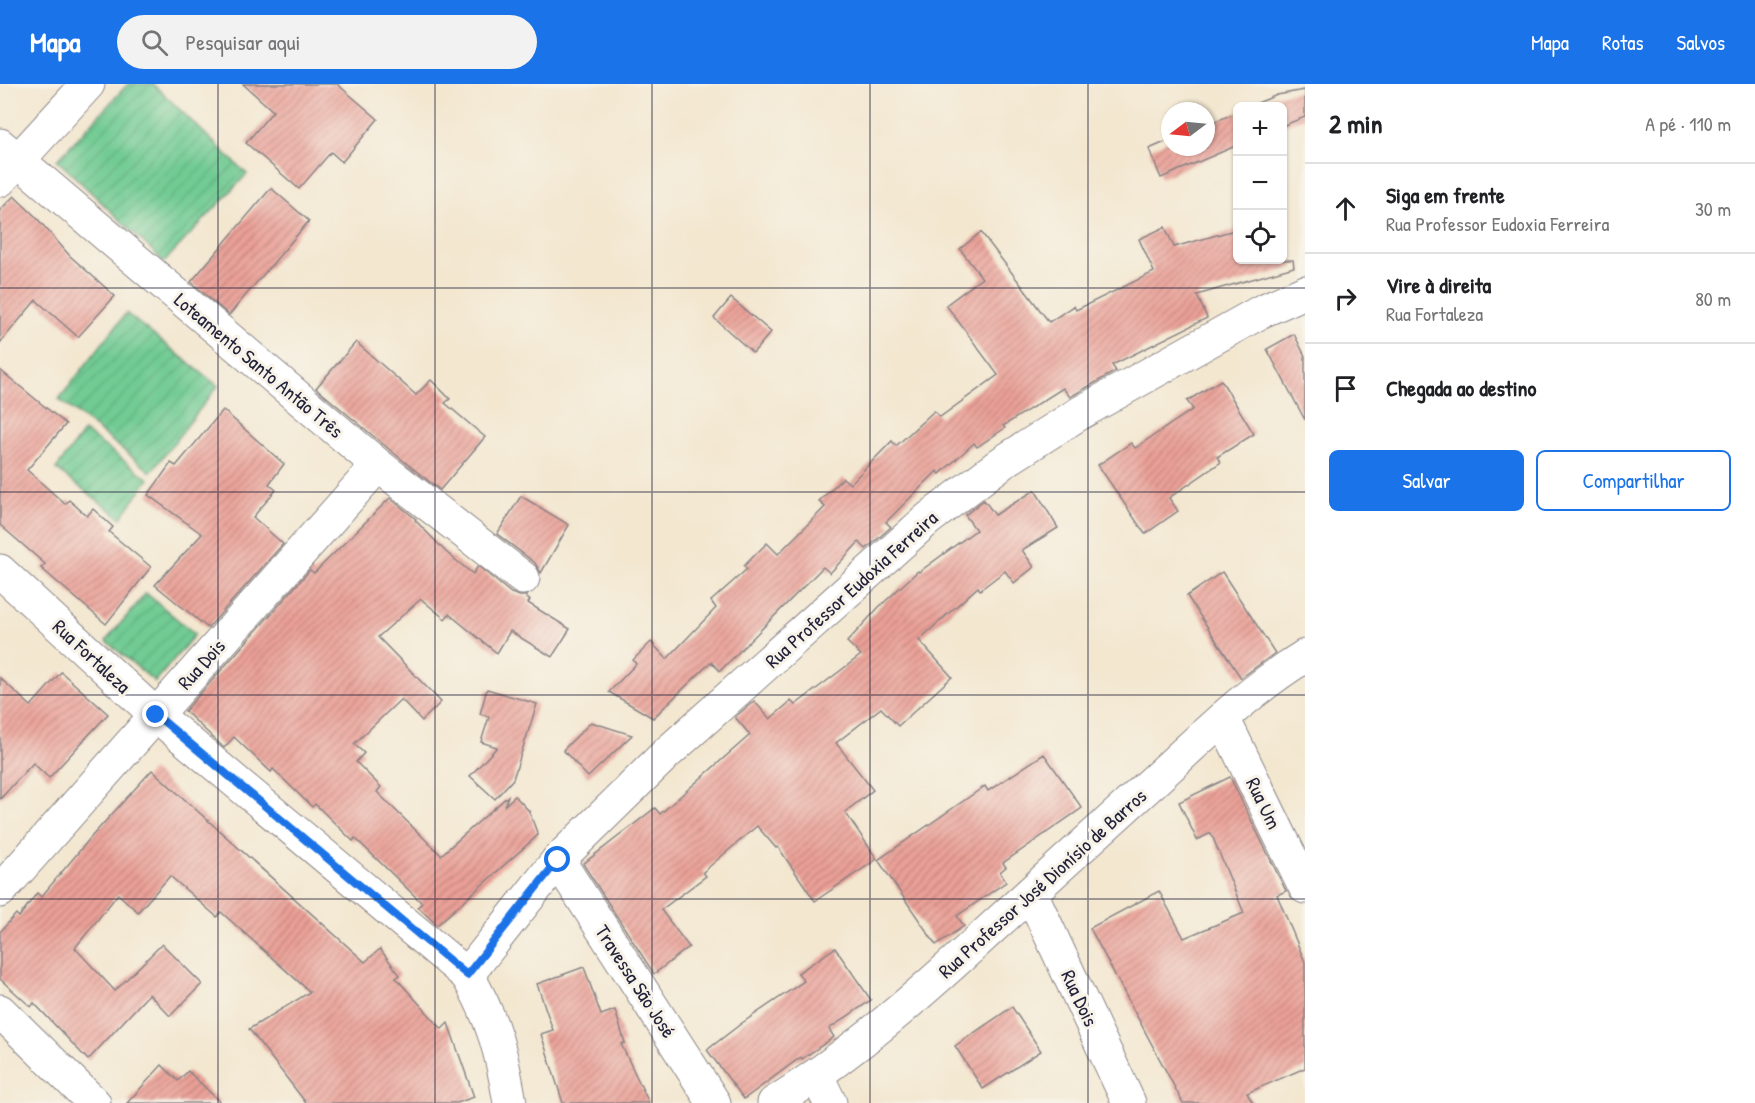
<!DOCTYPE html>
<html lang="pt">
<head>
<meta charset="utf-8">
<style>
	body { margin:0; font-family:"Patrick Hand",sans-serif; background:#f2f2f2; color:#202124 }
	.controls { position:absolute; right:18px; top:18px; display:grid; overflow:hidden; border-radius:9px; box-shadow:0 2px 4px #0004 }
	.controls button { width:54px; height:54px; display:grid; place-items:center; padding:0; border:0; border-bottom:2px solid #e0e0e0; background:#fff; color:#202124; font:30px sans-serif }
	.compass { position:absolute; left:1161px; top:18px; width:54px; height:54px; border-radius:50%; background:#fff; box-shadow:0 2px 4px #0004; rotate:254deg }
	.stop { position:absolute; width:18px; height:18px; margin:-14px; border:4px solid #1a73e8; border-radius:50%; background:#fff }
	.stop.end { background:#1a73e8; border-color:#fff; box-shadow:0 2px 6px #0008 }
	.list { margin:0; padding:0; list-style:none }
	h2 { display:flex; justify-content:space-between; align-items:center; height:78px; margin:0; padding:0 24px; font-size:26px }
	h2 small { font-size:20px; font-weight:400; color:#757577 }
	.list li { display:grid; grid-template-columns:39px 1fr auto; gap:18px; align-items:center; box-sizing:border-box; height:90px; padding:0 24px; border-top:2px solid #e0e0e0 }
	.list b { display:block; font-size:22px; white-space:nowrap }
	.list p { margin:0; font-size:20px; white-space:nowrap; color:#757577 }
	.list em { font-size:20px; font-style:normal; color:#757577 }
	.actions { display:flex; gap:12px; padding:18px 24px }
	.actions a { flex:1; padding:14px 0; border:2px solid #1a73e8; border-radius:9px; text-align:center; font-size:21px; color:#1a73e8 }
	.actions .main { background:#1a73e8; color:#fff }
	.icon { flex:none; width:33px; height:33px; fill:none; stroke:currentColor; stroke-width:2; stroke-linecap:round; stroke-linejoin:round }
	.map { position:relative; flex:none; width:1305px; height:1019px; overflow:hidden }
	header { display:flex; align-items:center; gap:36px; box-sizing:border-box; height:84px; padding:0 30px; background:#1a73e8; color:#fff }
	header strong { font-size:28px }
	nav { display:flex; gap:33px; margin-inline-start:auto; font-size:21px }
	.search { width:420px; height:54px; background:#f2f2f2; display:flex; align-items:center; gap:15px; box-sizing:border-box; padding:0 21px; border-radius:33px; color:#757577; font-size:22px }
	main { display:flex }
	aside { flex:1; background:#fff }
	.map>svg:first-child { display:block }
</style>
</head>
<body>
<header>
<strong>Mapa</strong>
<div class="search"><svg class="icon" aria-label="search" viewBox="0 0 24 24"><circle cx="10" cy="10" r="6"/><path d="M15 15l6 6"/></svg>Pesquisar aqui</div>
<nav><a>Mapa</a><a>Rotas</a><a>Salvos</a></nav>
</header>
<main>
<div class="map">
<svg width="1305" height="1019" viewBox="0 0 1305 1019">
	<defs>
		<pattern id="garden-furrows" width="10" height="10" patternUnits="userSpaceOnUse" patternTransform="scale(1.5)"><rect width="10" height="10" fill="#71cb93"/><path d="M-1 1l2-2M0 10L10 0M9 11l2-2" fill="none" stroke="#62ae80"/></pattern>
		<pattern id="building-hatch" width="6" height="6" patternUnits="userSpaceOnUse" patternTransform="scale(1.5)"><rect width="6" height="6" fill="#eba097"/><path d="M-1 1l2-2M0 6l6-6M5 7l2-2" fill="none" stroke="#be827c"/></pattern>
	</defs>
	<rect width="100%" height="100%" fill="#f7f3e8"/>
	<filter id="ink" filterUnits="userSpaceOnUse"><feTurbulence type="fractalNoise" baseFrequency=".0167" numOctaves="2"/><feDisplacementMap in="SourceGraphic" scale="12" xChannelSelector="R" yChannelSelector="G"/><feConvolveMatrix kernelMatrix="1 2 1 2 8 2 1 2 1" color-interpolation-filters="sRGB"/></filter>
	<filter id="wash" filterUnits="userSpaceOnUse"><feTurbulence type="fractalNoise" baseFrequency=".008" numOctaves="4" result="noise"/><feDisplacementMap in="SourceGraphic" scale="24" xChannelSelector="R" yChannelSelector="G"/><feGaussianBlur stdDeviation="1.35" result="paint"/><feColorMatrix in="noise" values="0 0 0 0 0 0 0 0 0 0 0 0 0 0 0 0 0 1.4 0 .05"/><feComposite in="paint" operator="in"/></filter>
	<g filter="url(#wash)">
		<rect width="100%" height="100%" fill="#f3e7d0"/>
		<g fill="url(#garden-furrows)" stroke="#4a7667" stroke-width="1.5">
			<path d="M128,0H153L247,90L164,178L57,76Z"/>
			<path d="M126,229L218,302L151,388L59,315Z"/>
			<path d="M84,347L149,395L121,434L56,385Z"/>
			<path d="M146,509L195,550L155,598L106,557Z"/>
		</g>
		<g id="blocks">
			<g fill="url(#building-hatch)">
				<path d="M243,0H337L378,35L342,78L331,68L299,105L246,59L273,27Z"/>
				<path d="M1305,6V33L1282,42V22H1250L1277,11Z"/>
				<path d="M1238,28V61L1161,94L1149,65L1170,56V63H1206V41Z"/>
				<path d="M271,104L309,137L229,231L191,198Z"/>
				<path d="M14,112L35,132L70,172L115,212L78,253L36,216L0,259V126Z"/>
				<path d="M1165,143L1174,163L1238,145V176H1293L1294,183L1197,211L1207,234L1112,281L1116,287L1070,313L1063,304L1003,342L1005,344L977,363L974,359L940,390L937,387L886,438L891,443L866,465L859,458L830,489L823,483L720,587L711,578L653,634L609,608L636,580L633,576L651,558L667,575L716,524L711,517L747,485L744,482L767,459L778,470L825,423L819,417L843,394L850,400L892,357L896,362L934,327L940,333L998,291L946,221L982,194L960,165L981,148L1049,238L1074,222L1076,226L1154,188L1139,155Z"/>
				<path d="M731,214L771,248L753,269L714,234Z"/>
				<path d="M1294,250L1305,272V336L1267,265Z"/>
				<path d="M356,258L416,311L431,296L450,315L445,319L485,353L440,406L390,366L316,304Z"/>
				<path d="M0,286L66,340L27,386L65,420L69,416L87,432L93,425L113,443L109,448L151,483L106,540L41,484L45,480L0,441Z"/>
				<path d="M1221,296L1254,350L1217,373L1221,378L1169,414L1178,427L1145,450L1098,381L1131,359L1135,364L1193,325L1187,317Z"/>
				<path d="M223,326L284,380L269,400L276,406L253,433L283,460L208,544L155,501L202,450L148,411L171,379L176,382Z"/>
				<path d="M1035,406L1058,444L1022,466L1034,483L1014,499L1005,487L980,506L978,503L919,556L952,593L898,642L881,624L836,659L873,706L845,728L877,775L815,817L778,763L776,764L757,742L703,788L706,792L661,826L689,863L654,890L583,780L655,724L660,730L750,651L735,633L754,617L770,635L791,617L795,621L861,571L847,558L879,523L918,487L919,488L976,446L965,431L984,416L995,431Z"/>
				<path d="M521,412L569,441L541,489L535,479L497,450Z"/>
				<path d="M390,414L416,435L415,436L447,469L473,490L478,482L511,509L520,512H527L526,514L530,516L528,519L570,545L552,573L510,547L497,569L449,530L445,535L421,515L378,553L441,618L422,637L401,615L354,660L364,669L356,678L381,703L377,708L441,771L508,712L505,721L515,712L529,727L538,751L437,841L418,823L422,819L355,754L353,757L315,720L312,723L273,685L271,688L234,653L224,664L185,627L310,486L314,489Z"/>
				<path d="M1222,488L1275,569L1241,594L1187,512Z"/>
				<path d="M61,588L108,630L49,694L33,679L0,715V594L31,622Z"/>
				<path d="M487,605L537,620L513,695L495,715L470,692L497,663L481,658L489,633L480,630Z"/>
				<path d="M591,638L632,651L588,693L563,666Z"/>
				<path d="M1044,670L1082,724L1003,779L1006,783L1000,788L1006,798L957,832L964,842L936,861L878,776L985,702L988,707Z"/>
				<path d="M152,686L365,878L380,865L400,891L396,894L442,945L448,939L474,1013L457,1019H306L249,945L310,908L221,828L217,833L170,792L138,828L118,810L75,864L115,907L162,860L202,900L170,932L149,910L88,976L34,919L31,923L0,895V848L16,830L19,833L37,809L41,813L92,752Z"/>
				<path d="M1230,693L1286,807L1277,811L1305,878V984L1247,1009L1253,1019H1183L1090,844L1159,807L1184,854L1244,829L1211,749L1197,756L1179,718Z"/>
				<path d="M835,864L871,916L829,945L834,953L802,975L801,973L744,1015L707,966L742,939L804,897L798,889Z"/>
				<path d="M584,883L601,931L615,926L625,959L621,960L649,1019H563L541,950L553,946L537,900Z"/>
				<path d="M1012,923L1041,967L983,1005L955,962Z"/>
				<path d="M162,981L178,997L188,987L221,1019H127Z"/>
			</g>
		</g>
	</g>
	<g filter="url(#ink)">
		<use href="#blocks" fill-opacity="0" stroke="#8a8486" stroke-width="1.5"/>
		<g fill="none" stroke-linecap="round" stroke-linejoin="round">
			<g stroke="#8a8486" stroke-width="35">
				<g id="minor">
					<path d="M0,61L378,381L523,494"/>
					<path d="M0,96L88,0"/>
					<path d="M0,487L156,631L467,891C493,934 502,970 510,1019"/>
					<path d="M1223,634L1305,803"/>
					<path d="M558,776L714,1019"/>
					<path d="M0,807L378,381"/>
					<path d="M1031,809L1129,1019"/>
					<path d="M467,891L558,776L667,669L928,435L1003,378L1080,329L1262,227L1305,208"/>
					<path d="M0,927L94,1019"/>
					<path d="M817,992L830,1019"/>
					<path d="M774,1019C854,969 924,907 993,843C1044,797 1094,751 1145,705C1196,659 1246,608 1305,572"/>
				</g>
			</g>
			<use href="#minor" stroke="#fff" stroke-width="33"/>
		</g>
	</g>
	<g fill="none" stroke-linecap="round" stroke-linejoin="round" filter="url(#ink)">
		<path stroke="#1a73e8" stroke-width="8" d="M156,631L467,891L558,776"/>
	</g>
	<path fill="none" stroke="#22223b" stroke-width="1.5" stroke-opacity="0.55" d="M218,0V1019M435,0V1019M652,0V1019M870,0V1019M1088,0V1019M0,204H1305M0,408H1305M0,611H1305M0,815H1305"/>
	<g text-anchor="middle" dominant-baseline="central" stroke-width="6" stroke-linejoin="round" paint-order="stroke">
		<g font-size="20" fill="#22223b" stroke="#f7f3e8">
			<text transform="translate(259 281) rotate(40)">Loteamento Santo Antão Três</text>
			<text transform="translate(851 505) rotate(-42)">Rua Professor Eudoxia Ferreira</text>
			<text transform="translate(92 572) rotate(43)">Rua Fortaleza</text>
			<text transform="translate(201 580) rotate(-48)">Rua Dois</text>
			<text transform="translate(1264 719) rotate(64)">Rua Um</text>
			<text transform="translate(1042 799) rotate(-42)">Rua Professor José Dionísio de Barros</text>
			<text transform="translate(636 897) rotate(57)">Travessa São José</text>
			<text transform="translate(1080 914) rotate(65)">Rua Dois</text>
		</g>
	</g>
</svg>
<div class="controls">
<button>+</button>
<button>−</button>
<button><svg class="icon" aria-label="locate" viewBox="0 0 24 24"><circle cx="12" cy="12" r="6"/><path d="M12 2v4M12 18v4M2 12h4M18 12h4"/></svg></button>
</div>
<svg class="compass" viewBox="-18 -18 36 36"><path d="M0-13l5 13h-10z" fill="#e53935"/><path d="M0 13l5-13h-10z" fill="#757577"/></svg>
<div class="stop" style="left:558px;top:776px"></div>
<div class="stop end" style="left:156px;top:631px"></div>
</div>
<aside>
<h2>2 min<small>A pé · 110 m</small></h2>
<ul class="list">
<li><svg class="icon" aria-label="ahead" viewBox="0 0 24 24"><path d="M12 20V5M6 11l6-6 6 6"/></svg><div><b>Siga em frente</b><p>Rua Professor Eudoxia Ferreira</p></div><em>30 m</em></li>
<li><svg class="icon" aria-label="right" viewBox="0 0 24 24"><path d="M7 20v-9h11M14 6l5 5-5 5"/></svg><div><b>Vire à direita</b><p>Rua Fortaleza</p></div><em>80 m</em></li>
<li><svg class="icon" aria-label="arrive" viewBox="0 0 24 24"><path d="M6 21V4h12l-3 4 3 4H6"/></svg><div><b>Chegada ao destino</b></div></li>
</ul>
<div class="actions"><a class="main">Salvar</a><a>Compartilhar</a></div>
</aside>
</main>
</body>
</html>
